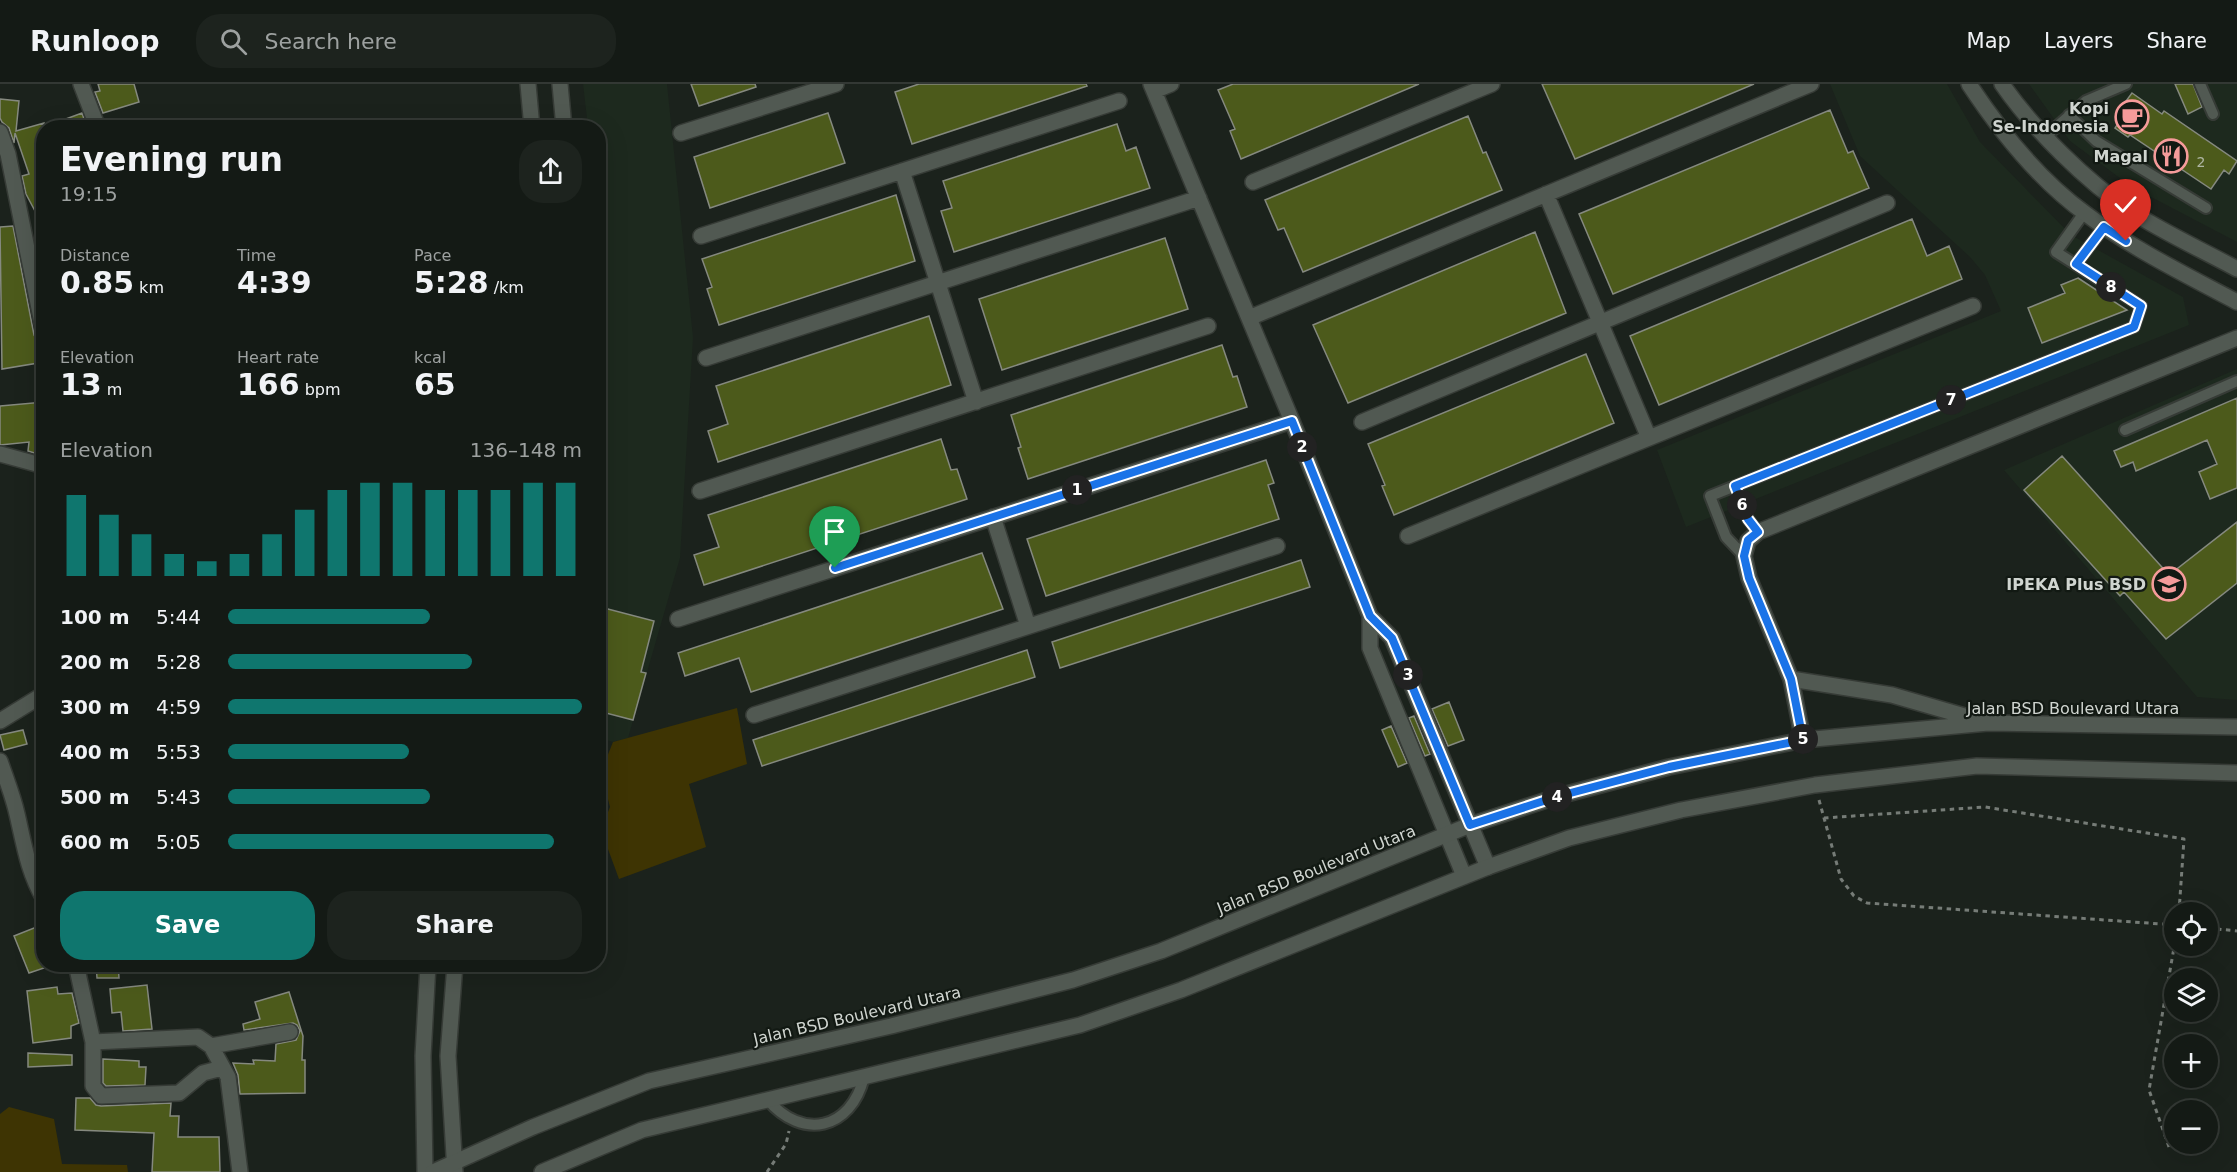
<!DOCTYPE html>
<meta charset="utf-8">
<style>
body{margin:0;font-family:"DejaVu Sans",sans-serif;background:#1d231e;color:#f1f3f6;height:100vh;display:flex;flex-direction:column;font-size:22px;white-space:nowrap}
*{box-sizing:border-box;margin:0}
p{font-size:20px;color:#9da1a0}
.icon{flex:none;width:33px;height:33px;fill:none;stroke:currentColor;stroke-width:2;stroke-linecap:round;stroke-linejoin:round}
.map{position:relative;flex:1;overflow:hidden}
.panel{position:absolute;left:36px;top:36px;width:570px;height:852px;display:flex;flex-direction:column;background:#141a15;border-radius:24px;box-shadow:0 6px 24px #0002,0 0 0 2px #333834}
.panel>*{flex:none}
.fabs{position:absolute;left:2164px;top:818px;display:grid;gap:12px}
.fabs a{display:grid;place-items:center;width:54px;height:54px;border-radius:50%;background:#141a15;box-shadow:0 6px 24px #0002,0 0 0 2px #333834;font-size:30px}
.pin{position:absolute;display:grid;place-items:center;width:51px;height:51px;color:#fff;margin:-62px -26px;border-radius:50% 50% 50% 0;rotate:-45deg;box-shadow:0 0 6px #0007}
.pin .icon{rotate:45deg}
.km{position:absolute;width:30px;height:30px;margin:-15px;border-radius:50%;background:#222;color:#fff;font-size:16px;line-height:30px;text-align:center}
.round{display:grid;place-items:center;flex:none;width:63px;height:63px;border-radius:24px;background:#1d231e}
.head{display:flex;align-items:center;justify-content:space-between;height:102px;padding:0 24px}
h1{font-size:33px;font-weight:800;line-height:45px}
.metrics{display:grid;grid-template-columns:repeat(3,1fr);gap:9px;height:102px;padding:6px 24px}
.metrics div{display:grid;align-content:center}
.metrics b{font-size:30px;font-weight:800}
.metrics small{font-size:16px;font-weight:400}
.metrics p{font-size:16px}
.chart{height:168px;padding:12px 24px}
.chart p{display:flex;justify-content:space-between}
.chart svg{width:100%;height:108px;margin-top:6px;stroke:#0f766e;stroke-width:6}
.action{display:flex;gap:12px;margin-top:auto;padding:12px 24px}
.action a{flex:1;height:69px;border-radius:24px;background:#0f766e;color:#fff;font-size:24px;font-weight:800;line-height:69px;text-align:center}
.action a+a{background:#1d231e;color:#f1f3f6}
ul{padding:0 24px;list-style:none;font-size:20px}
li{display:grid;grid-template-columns:96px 72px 1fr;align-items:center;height:45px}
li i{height:15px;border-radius:8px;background:#0f766e}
header{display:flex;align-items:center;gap:36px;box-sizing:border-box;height:84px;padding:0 30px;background:#141a15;border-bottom:2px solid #333834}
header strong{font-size:28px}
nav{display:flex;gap:33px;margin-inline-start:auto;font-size:21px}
.search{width:420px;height:54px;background:#1d231e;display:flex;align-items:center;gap:15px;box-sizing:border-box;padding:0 21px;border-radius:24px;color:#9da1a0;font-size:22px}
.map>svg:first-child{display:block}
.built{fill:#1d291e}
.green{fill:#3e3403}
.building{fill:#4c5a1b;stroke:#85897f;stroke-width:1.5}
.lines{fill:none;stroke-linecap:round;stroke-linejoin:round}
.service-casing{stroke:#363b36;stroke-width:14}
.minor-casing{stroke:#363b36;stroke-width:18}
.tertiary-casing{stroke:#363b36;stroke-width:18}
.secondary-casing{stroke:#363b36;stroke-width:18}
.path{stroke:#767c77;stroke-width:3;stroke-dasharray:4.5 4.5;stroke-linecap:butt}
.service{stroke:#515952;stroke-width:10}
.minor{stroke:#515952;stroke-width:15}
.tertiary{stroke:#515952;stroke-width:15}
.secondary{stroke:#515952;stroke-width:15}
.route-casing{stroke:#fff;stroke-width:12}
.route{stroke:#1a73e8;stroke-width:8}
.labels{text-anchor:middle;stroke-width:4.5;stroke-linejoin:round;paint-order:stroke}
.number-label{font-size:14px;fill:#afb6a3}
.poi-label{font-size:16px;font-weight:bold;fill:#d0d5d0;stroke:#121913;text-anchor:end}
.street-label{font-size:16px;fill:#d0d5d0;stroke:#121913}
</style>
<header>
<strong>Runloop</strong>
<div class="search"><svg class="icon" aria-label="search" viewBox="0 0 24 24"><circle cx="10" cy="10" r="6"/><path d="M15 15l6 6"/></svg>Search here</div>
<nav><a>Map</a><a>Layers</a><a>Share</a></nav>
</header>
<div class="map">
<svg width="2237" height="1088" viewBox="0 0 2237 1088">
<rect width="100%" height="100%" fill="#1b221c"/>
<path class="built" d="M 583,0 L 667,0 L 693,253 L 680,474 L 628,654 L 613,658 L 598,654 L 598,399 L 606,293 L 599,152 L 598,44 L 588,43 Z
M 1830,0 L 1947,0 L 1980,58 L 2071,151 L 2183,213 L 2189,241 L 1686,443 L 1657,366 L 2001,227 L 1985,191 L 1970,173 L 1860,72 Z
M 2029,0 L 2237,0 L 2237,158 L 2132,103 L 2070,57 Z
M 2237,285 L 2237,616 L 2197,613 L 2004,386 Z"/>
<path class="green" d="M 737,624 L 747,680 L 689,700 L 706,763 L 619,795 L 601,746 L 610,723 L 601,688 L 613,658 Z
M 9,1023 L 54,1035 L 62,1080 L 127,1081 L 128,1088 L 0,1088 L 0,1030 Z"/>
<path class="building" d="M 98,0 L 134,0 L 139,18 L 103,29 L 95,8 L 100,7 Z
M 691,0 L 755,0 L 756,3 L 699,22 Z
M 919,0 L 1086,0 L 1087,2 L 912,60 L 895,8 Z
M 1233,0 L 1419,0 L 1241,75 L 1230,47 L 1235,45 L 1218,6 Z
M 1542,0 L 1754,0 L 1575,75 Z
M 2175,0 L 2193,0 L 2202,23 L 2188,30 Z
M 2132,9 L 2162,30 L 2164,27 L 2237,77 L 2229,90 L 2224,86 L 2211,105 L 2130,51 L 2128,53 L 2115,44 L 2128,25 L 2123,21 Z
M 0,15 L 19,17 L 16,47 L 44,39 L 44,144 L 26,110 L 22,92 L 29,90 L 15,49 L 14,59 L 9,44 L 2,38 L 0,34 Z
M 1830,26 L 1848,69 L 1853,67 L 1869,104 L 1613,210 L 1579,130 Z
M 82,29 L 87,44 L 48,44 L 47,42 Z
M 828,29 L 845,79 L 710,124 L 694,73 Z
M 1468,32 L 1483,69 L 1486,68 L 1502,106 L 1303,188 L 1284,144 L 1278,146 L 1265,116 Z
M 1117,40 L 1126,67 L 1136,63 L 1150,104 L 954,168 L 941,127 L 952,124 L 943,97 Z
M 896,111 L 915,177 L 719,241 L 707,205 L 712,203 L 702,175 Z
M 1912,135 L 1927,172 L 1949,162 L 1962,195 L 1659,321 L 1630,252 Z
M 13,142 L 34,251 L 37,256 L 44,258 L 44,278 L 2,285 L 0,143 Z
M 1535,148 L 1566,229 L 1348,319 L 1313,241 Z
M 1165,154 L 1188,225 L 1002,286 L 979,215 Z
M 2078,194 L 2127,226 L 2042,259 L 2028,224 L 2065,209 L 2061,201 Z
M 929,232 L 951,301 L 718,378 L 708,347 L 728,340 L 716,302 Z
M 1222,261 L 1233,293 L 1237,292 L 1247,323 L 1028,395 L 1018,364 L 1021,363 L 1011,331 Z
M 1586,270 L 1614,339 L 1394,431 L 1382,402 L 1385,401 L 1368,360 Z
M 2237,314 L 2237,404 L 2210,415 L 2199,388 L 2217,380 L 2207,356 L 2136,387 L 2133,378 L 2121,383 L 2114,367 Z
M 44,318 L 44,372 L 28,367 L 29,358 L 0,361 L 0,322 Z
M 941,355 L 951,386 L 957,385 L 967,415 L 704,501 L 694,471 L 719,463 L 708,431 Z
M 2062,372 L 2169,491 L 2237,438 L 2237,499 L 2166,555 L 2124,508 L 2120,512 L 2024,406 Z
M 1266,376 L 1274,399 L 1268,401 L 1279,435 L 1046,512 L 1027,455 Z
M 982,469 L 1003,525 L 751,608 L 739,574 L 685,592 L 678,569 Z
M 1301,476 L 1310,503 L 1060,584 L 1052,558 Z
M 604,524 L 654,537 L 641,588 L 646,589 L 633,636 L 598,627 L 598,545 Z
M 1027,566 L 1035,593 L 762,682 L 753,656 Z
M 1449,618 L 1464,656 L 1448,662 L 1432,625 Z
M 1414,632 L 1430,670 L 1425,672 L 1409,634 Z
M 1391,642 L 1407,679 L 1398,683 L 1382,646 Z
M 23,646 L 27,660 L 4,666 L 0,651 Z
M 44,840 L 44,884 L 29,889 L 14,852 Z
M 96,880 L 118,880 L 119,894 L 97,894 Z
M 147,901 L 152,945 L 123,947 L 121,928 L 112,929 L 110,905 Z
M 57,903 L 58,910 L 72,909 L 79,939 L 71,942 L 71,954 L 33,959 L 27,907 Z
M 289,908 L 303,952 L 302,976 L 305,976 L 305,1009 L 240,1010 L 238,991 L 233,979 L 254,980 L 253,976 L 275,977 L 276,960 L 296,956 L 300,947 L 297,941 L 293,939 L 244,946 L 243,940 L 260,935 L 255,918 Z
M 28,969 L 72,971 L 72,981 L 28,983 Z
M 103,975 L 139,977 L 139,983 L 146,983 L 145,1001 L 106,1002 L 103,999 Z
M 76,1014 L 90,1014 L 96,1021 L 101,1022 L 171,1019 L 170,1032 L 179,1032 L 178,1053 L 219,1053 L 220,1088 L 152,1088 L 154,1049 L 75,1046 Z"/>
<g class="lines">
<g class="service-casing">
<path id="service" d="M 2200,0 L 2213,30
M 2069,31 L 2096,57 L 2206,124
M 2046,52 L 2086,17 L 2126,0
M 2076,180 L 2104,143
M 2125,346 L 2237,297
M 1735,402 L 1748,435 L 1758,448
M 1744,472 L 1726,453 L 1710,412 L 2134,243 L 2141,222 L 2056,168 L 2084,129
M 767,1015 C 802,1057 851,1046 864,993"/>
</g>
<g class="minor-casing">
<path id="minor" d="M 81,0 L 98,44
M 1151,0 L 1292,337 L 1370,532 L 1370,564 L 1464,792
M 1154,7 L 1171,0
M 0,48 L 8,70 L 44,249
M 681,49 L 836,0
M 902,87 L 976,318
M 1253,98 L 1492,0
M 1546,110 L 1649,354
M 701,152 L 1119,17
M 1249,234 L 1811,0
M 706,274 L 1199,114
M 1362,338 L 1887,119
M 0,370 L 44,382
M 700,407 L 1208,242
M 993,433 L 1028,542
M 1408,452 L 1973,222
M 1370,532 L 1392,554 L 1488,783
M 678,535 L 1292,337
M 754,631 L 1277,462
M 0,637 L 44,610
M 1803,656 L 1791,595 L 1749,494 L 1744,472 L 1748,457 L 1758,448 L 2237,254
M 0,677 C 6,695 13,712 17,730 C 24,760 28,788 44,815
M 76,880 L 93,958 L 198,953 L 211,962 L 228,993 L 240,1088
M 93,958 L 93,1002 L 101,1012 L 179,1009 L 203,989 L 222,984
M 211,962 L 290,948"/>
</g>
<g class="tertiary-casing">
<path id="tertiary" d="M 528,0 L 532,44
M 560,0 L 564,44
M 1969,0 C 2000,47 2039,96 2086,130 C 2133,165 2186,191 2237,218
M 2002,0 C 2033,45 2087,98 2132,128 C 2165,149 2202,166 2237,185
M 425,1088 L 423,972 L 428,880
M 455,1088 L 448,972 L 455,880"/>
</g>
<g class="secondary-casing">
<path id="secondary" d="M 1791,595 L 1892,611 L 1978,636
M 433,1088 L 533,1043 L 649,997 L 891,942 L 1073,896 L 1161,867 L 1470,741 L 1559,712 L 1669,683 L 1803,656 L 1988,639 L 2237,643
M 542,1088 L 642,1046 L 1080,941 L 1181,906 L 1488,783 L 1569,754 L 1681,726 L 1815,701 L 1977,682 L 2237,689"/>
</g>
<path class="path" d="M 1819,716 L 1841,795 L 1854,812 L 1867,819 L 2175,841
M 1824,734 L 1985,723 L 2184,755 L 2179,828
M 2208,844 L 2237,847
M 2169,1063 L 2149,1006 L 2175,858
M 767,1088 L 786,1060 L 789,1047"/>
<use href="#service" class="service"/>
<use href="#minor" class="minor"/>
<use href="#tertiary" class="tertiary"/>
<use href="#secondary" class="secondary"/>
</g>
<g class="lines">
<g class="route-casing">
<path id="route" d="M 835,484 L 1292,337 L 1370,532 L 1392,554 L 1470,741 L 1559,712 L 1669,683 L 1803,656 L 1791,595 L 1749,494 L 1744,472 L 1748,456 L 1758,448 L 1748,435 L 1735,402 L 2134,243 L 2141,222 L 2076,180 L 2104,143 L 2126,157"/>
</g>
<use href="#route" class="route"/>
</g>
<defs>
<g id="cafe-ring" transform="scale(1.725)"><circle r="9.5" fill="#121913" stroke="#f59b9a" stroke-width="1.5"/><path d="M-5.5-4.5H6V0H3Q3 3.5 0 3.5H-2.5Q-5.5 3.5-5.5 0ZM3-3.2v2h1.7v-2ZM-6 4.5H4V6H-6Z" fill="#f59b9a"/></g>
<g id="restaurant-ring" transform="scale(1.725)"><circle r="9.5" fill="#121913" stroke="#f59b9a" stroke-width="1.5"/><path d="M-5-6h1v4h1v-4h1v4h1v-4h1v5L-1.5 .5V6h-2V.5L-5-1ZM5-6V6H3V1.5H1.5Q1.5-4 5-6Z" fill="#f59b9a"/></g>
<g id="school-ring" transform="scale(1.725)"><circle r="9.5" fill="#121913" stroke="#f59b9a" stroke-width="1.5"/><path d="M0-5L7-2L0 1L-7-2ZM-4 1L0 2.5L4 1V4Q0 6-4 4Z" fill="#f59b9a"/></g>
</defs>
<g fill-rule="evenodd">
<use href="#cafe-ring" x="2132" y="33"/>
<use href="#restaurant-ring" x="2171" y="72"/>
<use href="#school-ring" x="2169" y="500"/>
</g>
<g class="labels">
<g class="number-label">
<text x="2201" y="83">2</text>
</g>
<g class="poi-label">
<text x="2109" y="30">Kopi<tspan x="2109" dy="18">Se-Indonesia</tspan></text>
<text x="2148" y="78">Magal</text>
<text x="2146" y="506">IPEKA Plus BSD</text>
</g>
<g class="street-label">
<text x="2073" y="630">Jalan BSD Boulevard Utara</text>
<text transform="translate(1316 785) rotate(-22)" y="6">Jalan BSD Boulevard Utara</text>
<text transform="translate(857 931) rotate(-13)" y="6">Jalan BSD Boulevard Utara</text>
</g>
</g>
</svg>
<div class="fabs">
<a><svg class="icon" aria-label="locate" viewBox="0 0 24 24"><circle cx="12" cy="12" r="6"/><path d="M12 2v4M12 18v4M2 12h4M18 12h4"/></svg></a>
<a><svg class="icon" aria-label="layers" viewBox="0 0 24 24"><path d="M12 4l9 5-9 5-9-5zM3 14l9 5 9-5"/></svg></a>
<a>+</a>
<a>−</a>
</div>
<div class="pin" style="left:835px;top:484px;background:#1e9e55"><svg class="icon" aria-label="arrive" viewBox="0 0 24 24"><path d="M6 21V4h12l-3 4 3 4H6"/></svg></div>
<div class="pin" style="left:2126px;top:157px;background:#d93025"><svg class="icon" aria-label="check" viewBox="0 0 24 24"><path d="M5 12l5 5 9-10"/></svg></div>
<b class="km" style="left:1077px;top:406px">1</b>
<b class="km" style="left:1302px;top:363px">2</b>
<b class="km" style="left:1408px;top:591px">3</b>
<b class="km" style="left:1557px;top:713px">4</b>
<b class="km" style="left:1803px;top:655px">5</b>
<b class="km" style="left:1742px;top:421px">6</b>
<b class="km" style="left:1951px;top:316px">7</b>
<b class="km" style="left:2111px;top:203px">8</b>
<section class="panel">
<div class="head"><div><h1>Evening run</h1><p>19:15</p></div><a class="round"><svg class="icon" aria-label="share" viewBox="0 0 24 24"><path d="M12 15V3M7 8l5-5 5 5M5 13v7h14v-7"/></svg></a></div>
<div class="metrics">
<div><p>Distance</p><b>0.85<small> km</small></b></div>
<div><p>Time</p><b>4:39</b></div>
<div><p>Pace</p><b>5:28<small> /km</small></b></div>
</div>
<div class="metrics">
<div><p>Elevation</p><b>13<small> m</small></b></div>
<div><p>Heart rate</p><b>166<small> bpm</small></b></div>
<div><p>kcal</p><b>65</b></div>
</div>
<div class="chart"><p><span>Elevation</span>136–148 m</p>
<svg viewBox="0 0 160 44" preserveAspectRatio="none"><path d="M5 44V11M15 44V19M25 44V27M35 44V35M45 44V38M55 44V35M65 44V27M75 44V17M85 44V9M95 44V6M105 44V6M115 44V9M125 44V9M135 44V9M145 44V6M155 44V6"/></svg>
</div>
<ul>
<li><b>100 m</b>5:44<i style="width:57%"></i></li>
<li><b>200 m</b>5:28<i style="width:69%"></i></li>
<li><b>300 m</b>4:59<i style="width:100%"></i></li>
<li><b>400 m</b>5:53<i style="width:51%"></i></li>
<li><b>500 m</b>5:43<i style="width:57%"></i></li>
<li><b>600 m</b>5:05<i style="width:92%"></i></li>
</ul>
<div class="action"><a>Save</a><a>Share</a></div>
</section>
</div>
